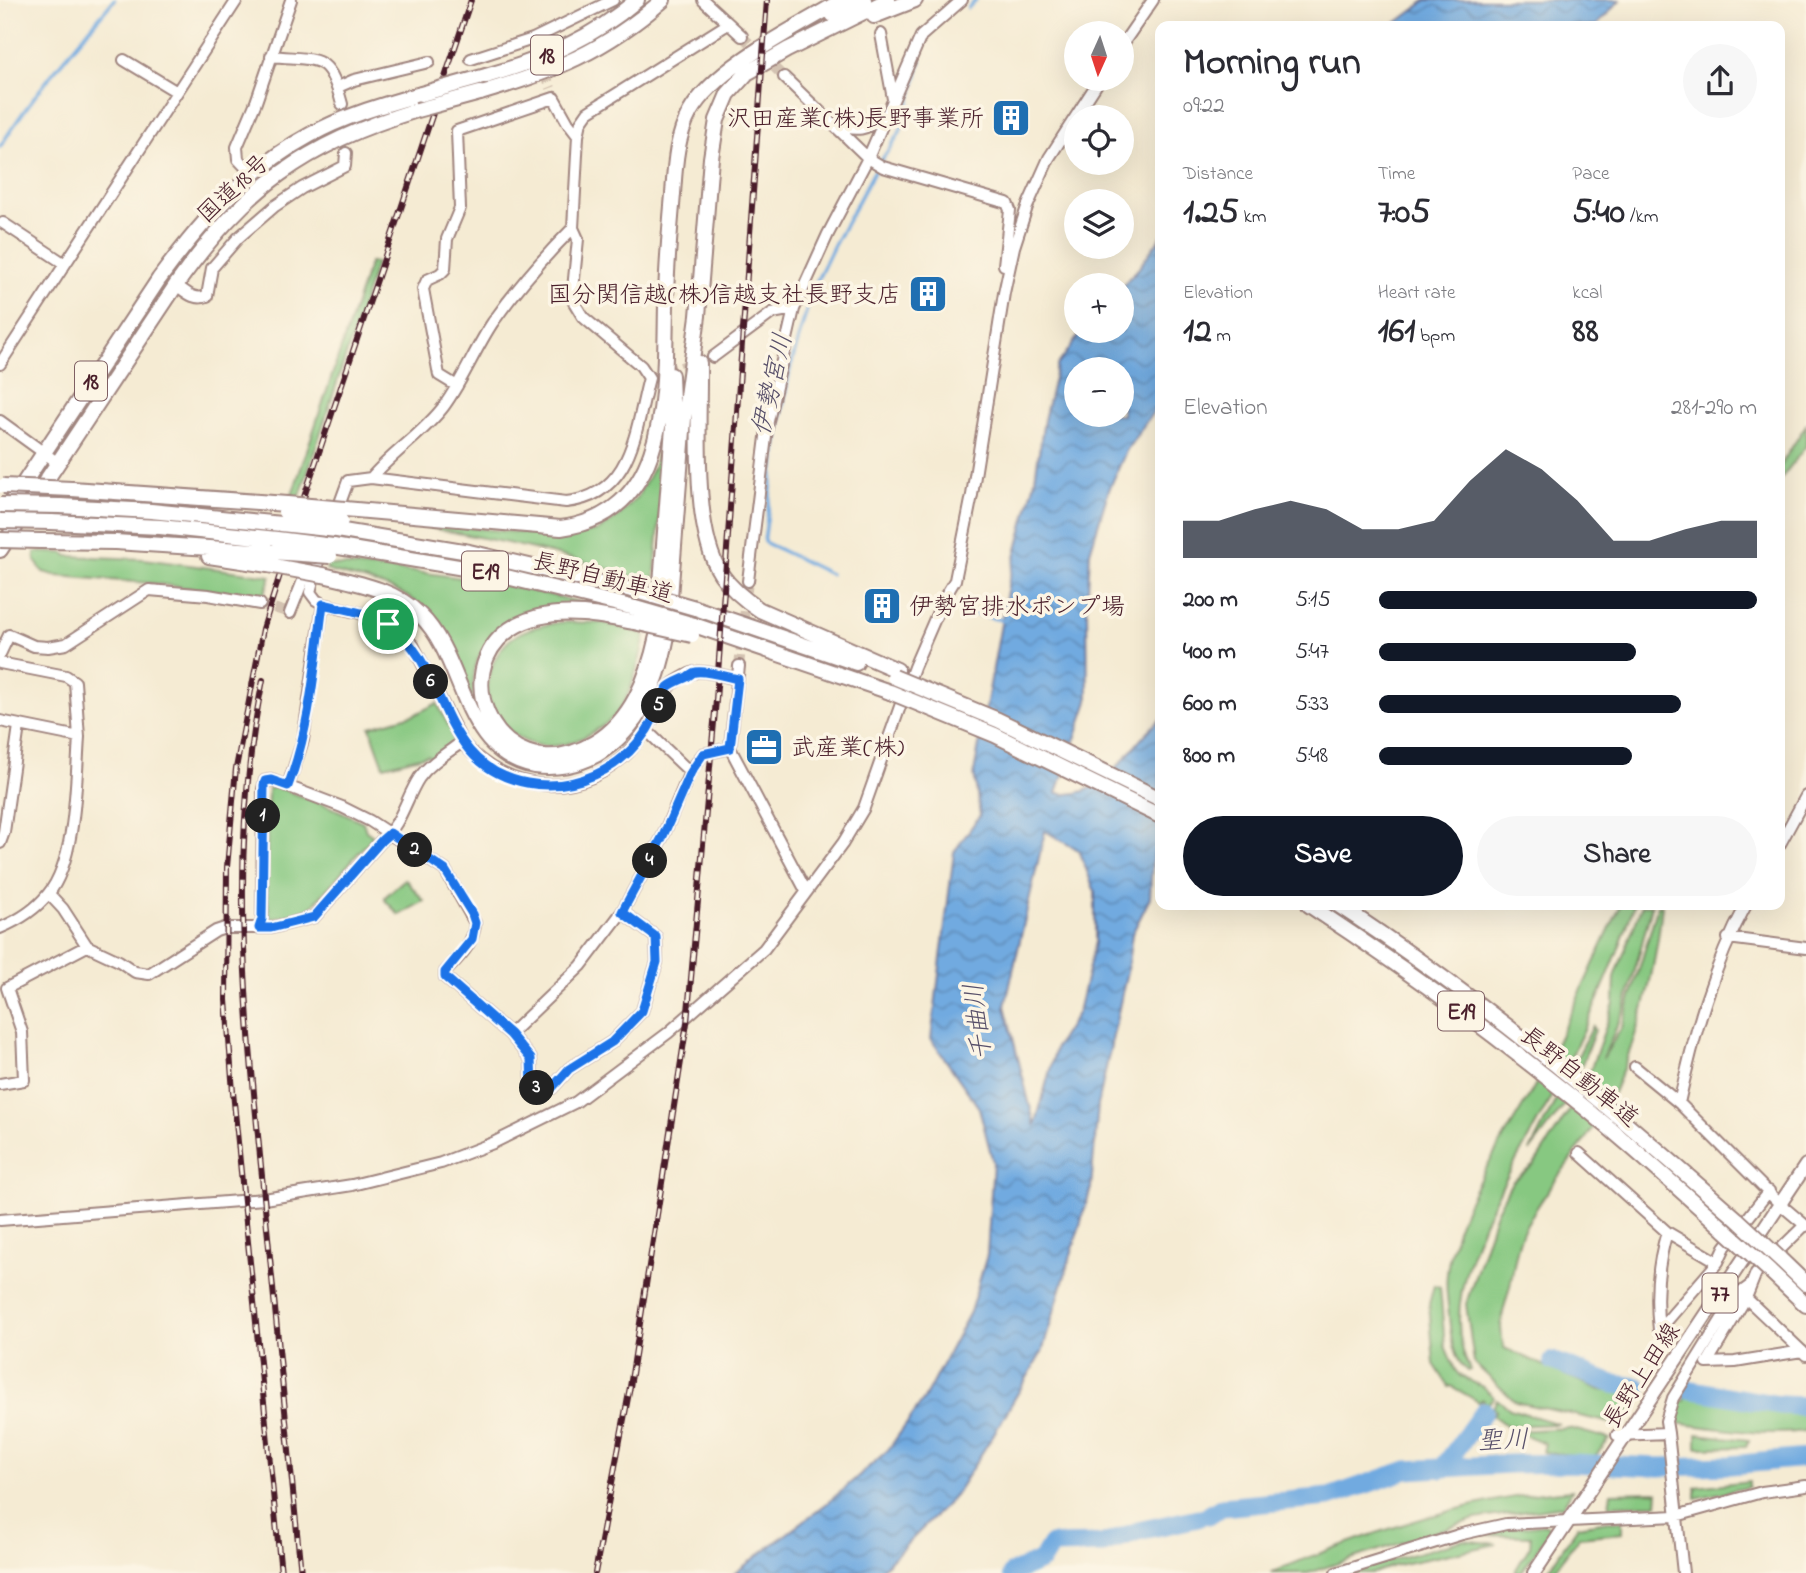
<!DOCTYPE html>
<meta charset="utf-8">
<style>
body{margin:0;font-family:"Indie Flower","Klee One",sans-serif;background:#f7f7f7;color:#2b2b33;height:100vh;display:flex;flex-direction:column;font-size:26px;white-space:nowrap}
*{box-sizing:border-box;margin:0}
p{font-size:23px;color:#7c7c81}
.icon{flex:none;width:38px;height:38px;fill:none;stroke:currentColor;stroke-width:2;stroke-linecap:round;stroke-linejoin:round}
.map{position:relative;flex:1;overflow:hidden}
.panel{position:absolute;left:1155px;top:21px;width:630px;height:889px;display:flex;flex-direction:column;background:#fff;border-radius:14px;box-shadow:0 7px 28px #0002}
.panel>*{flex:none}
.needle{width:46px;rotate:183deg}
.fabs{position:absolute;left:1064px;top:21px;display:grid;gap:14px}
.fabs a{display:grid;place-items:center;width:70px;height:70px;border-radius:50%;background:#fff;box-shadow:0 7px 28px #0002;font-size:35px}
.pin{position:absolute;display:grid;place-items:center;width:60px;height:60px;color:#fff;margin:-30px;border:4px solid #fff;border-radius:50%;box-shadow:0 2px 7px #0007}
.km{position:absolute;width:35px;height:35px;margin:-18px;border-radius:50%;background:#222;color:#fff;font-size:19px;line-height:35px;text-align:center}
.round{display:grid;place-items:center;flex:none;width:74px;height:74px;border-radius:37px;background:#f7f7f7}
.headline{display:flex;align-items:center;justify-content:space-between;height:119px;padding:0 28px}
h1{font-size:38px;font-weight:800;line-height:52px}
.metrics{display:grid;grid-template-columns:repeat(3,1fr);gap:10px;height:119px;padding:7px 28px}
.metrics div{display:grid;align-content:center}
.metrics b{font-size:35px;font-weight:800}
.metrics small{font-size:19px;font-weight:400}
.metrics p{font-size:19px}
.chart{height:196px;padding:14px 28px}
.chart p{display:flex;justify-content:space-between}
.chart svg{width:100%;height:126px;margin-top:7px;fill:#111827;opacity:.7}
.primary-button{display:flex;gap:14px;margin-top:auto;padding:14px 28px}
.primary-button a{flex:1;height:80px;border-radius:42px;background:#111827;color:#fff;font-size:28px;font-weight:800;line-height:80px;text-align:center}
.primary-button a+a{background:#f7f7f7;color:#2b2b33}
ul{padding:0 28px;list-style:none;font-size:23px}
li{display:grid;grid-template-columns:112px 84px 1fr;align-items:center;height:52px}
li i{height:18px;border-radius:9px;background:#111827}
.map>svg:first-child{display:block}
.green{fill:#87c881;stroke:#687456;stroke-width:2}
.water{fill:url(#water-waves);stroke:#5e6486;stroke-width:2;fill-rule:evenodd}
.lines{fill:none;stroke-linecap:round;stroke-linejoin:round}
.stream{stroke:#71aae0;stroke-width:3.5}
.river{stroke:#71aae0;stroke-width:19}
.minor-tunnel{stroke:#d3c2b1;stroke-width:10;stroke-dasharray:10 5;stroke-linecap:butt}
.minor-casing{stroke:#a0857f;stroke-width:14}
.major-casing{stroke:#a0857f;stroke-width:16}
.highway-casing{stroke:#a0857f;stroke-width:18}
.minor{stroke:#fff;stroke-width:10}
.major{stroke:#fff;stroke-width:12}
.highway{stroke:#fff;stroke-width:14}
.rail-casing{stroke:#4a1f2b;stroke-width:6}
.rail{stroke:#fcf5e5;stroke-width:3.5;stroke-dasharray:10;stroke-linecap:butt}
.highway-bridge-casing{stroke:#a0857f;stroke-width:18;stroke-linecap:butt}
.highway-bridge{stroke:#fff;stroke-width:14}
.route-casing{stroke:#fff;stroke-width:14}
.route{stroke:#1a73e8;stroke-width:9}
.labels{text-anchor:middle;stroke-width:7;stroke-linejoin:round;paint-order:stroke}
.shield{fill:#fcf5e5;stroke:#7f5f63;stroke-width:2}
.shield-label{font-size:23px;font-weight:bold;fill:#4a1f2b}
.poi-label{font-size:24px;fill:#4a1f2b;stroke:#fcf5e5;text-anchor:end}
.street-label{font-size:24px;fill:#4a1f2b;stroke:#fcf5e5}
.water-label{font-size:26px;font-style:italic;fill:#58506a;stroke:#fcf5e5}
</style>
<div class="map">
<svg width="1806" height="1573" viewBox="0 0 1806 1573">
<defs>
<pattern id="water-waves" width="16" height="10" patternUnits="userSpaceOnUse" patternTransform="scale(1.75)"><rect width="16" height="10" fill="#71aae0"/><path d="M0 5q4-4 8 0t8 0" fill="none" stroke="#5f8ab6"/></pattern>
</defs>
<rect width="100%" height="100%" fill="#fcf5e5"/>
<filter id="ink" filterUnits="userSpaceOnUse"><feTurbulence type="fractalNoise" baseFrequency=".0143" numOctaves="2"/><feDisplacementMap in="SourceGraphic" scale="14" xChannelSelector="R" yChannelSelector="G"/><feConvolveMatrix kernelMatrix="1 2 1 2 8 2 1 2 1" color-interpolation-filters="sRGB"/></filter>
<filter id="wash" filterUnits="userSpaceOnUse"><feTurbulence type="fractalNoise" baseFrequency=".00686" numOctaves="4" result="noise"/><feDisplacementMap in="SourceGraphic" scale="28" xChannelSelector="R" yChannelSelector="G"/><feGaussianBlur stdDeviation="1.57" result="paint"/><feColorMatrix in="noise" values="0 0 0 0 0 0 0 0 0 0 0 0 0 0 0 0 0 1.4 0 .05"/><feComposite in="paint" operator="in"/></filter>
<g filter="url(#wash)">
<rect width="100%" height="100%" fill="#f5ebd3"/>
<path class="green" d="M 370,262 L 376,263 L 300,496 L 292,495 Z
M 664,420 L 668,420 L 654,584 C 565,552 472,535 380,519 L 524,533 L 565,536 L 597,531 L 617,518 L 638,496 L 654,466 Z
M 1806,425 L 1806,446 L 1780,480 L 1780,466 Z
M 35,552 L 64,553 L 68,556 L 144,559 L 271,576 L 263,597 L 149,583 L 57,576 L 43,572 L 35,561 Z
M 328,565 C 414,569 502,581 586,604 L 585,608 C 570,608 555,606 541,609 C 513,614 481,641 475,669 C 473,678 473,687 473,696 L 469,697 C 454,660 442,615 403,594 C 382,583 349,577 326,570 Z
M 561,622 L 605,623 L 642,633 L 645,636 C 641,656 631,696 618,712 C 610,722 596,731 584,737 C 550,754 518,748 496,715 C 492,708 487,700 487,691 C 487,684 490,677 491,670 C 494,657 504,643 515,636 C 528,627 545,625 561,622 Z
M 437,703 L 455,738 L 454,742 L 431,759 L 428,755 L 384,766 L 370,727 L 416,714 Z
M 274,786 L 333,808 L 363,822 L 366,831 L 373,836 L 309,910 L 272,919 L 270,918 L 266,892 L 268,790 Z
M 405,879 L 424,901 L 399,915 L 385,900 L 385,897 Z
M 1621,905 L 1634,905 C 1613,971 1583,1033 1552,1095 C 1516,1168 1428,1286 1470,1370 L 1467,1371 C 1452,1357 1451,1337 1449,1317 C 1448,1303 1445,1288 1447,1274 C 1453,1204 1512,1131 1544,1069 C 1571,1015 1595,959 1621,905 Z
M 1642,905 L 1652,905 L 1625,1008 L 1603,1058 L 1622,1027 L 1658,905 L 1662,905 C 1656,968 1640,1032 1614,1090 C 1591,1141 1550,1180 1524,1229 C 1516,1245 1514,1268 1510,1286 C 1504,1310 1497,1323 1504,1348 L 1600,1390 L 1639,1395 L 1623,1421 L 1611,1423 L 1516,1402 L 1474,1363 L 1466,1304 L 1496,1212 L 1512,1182 L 1534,1165 L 1584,1088 L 1614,1003 L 1615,977 Z
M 1593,1026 L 1595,1030 L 1567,1102 L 1530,1151 Z
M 1434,1285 L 1440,1287 L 1445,1346 L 1455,1370 L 1460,1376 L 1483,1387 L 1494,1397 L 1487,1405 L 1483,1399 L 1479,1402 L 1451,1386 L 1449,1387 L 1434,1364 L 1429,1304 Z
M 1685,1394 L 1806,1412 L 1806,1431 C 1763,1437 1717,1428 1674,1423 L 1673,1406 L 1676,1401 L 1685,1401 Z
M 1497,1399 L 1510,1409 L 1559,1424 L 1507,1426 L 1492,1415 L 1496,1411 L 1493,1408 Z
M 1569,1428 L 1610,1439 L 1594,1457 L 1543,1452 L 1545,1443 L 1515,1431 Z
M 1697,1434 L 1749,1440 L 1746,1447 L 1697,1448 Z
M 1749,1481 L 1749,1487 L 1696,1498 L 1696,1487 Z
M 1572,1490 L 1563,1506 L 1475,1519 L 1308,1573 L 1270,1573 C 1362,1535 1472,1497 1572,1490 Z
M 1658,1492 L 1657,1504 L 1609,1505 L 1611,1493 Z
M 1607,1521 L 1622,1521 L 1622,1533 L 1579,1537 L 1552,1573 L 1546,1573 L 1578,1526 Z
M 1545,1524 L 1551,1529 L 1521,1573 L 1514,1573 L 1530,1546 L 1531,1536 L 1475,1535 L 1500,1529 Z
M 1463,1540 L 1497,1544 L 1393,1566 L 1373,1573 L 1347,1573 Z"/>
<path class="water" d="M 1427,0 L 1620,0 L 1596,26 L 1392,26 Z
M 1160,238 L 1160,402 L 1126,451 L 1108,492 L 1090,552 L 1087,609 L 1088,701 L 1057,793 C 1105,802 1128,746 1160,720 L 1160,828 L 1152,862 L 1150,898 L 1132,934 L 1127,971 L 1098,1105 L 1091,1188 L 1042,1352 L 992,1437 L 953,1498 L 878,1573 L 735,1573 L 830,1501 L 888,1450 L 924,1399 L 970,1312 L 987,1255 L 993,1162 L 979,1108 L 931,1039 L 954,852 L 980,815 L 974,773 L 1009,580 L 1034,485 L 1044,420 L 1057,366 L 1082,331 L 1122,331 L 1122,286 L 1138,269 ZM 1076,369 L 1122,369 L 1122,415 L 1076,415 ZM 1045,831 L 1079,851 L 1095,892 L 1095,942 L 1078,1012 L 1056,1047 L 1035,1126 L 1005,1006 Z"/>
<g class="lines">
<path class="stream" d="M 968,8 L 976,0
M 0,147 C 33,94 74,47 114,0
M 830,574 L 764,542 L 779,428 L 790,369 L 812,291 L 833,247 L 875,170 L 899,134 L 906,116 L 921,60
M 970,613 L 1006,621"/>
<path class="river" d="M 1553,1361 L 1613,1384 L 1638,1387
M 1687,1389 L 1780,1405 L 1806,1406
M 1442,1469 L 1484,1411
M 1209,1515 L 1222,1507 L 1329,1497 L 1407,1470 L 1510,1464 L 1570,1463 L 1660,1467 L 1730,1465 L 1806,1458
M 1012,1573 L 1042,1560 L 1051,1545 L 1104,1544 L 1138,1531 L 1198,1518"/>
</g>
</g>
<g filter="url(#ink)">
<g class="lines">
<path class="minor-tunnel" d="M 742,36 L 784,77
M 534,45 L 551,88
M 342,104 L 346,153
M 652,376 L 713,357
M 260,604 L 290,613
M 739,666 L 748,581"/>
<g class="minor-casing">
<path id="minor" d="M 703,0 L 742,36
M 881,34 L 893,99
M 1122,45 L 1153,0
M 271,56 C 320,61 328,52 342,104
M 471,59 L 533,39 L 613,0
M 124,60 L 177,92
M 784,77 L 868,158 L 883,167 L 1007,203 L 1010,210 L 1004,265
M 338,87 L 354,80 L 429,62
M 836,123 C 856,133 867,130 884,116
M 252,174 L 238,159 L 237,147 L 256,102 L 291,0
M 3,223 L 65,264
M 176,285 C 186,292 194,301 207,296 L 212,268 L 238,238 L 275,206 L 302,188 L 345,166 L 346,153
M 713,357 L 772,313 L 794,309
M 0,364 L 237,0
M 457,386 L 439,375 L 423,289 L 427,280 L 440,274 L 445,269 L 447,239 L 460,208 L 457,131 L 554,98 L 568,123 L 578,136
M 0,421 L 58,463
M 371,478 C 394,451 423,434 444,406 C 463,380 475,349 493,322 C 517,288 544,257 573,228
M 336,514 L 348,481 L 371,478 L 566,502 C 633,495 635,430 649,378 L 641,366 L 583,317 L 572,299 L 578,239 L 573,228 L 578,136 L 581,122 L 588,112 L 728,24
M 321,551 L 310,592 L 316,600 L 323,604 L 360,613 L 388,624 L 413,645 L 462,742 C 506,794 584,802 632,748 C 643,736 651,723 659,708 C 662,702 664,694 668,688 C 672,683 689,673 696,672 C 704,670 728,677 738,679
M 748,581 L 768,421 L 794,309 L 828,234 L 868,158 L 921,36 L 962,0
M 290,613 L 314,553 L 317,551
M 0,654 L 9,635 L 34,646 L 48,647 L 66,644 L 149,590 L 208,595 L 260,604
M 0,663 L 66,676 L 75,682 L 79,737
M 739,666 L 730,748 L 806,891
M 0,721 L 79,737 C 76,779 76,862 48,894 C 36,909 17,921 0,928
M 647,731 L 690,772
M 288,786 L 303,740 L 323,604
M 0,843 L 4,832 L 19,726
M 1780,844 L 1806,796
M 49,894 L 63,909 L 87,946 L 119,961 L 135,972 L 149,974 L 216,931 L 225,928 L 271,928 L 314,917 L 382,840 C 401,825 406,798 419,778 C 430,763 447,753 462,742
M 259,928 L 262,920 L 263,789 L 265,781 L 271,780 L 342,807 L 370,821 L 445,870 L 475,923 C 474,944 459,957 445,972 L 445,977 L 510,1034 L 581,966 L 622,912 L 663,836 L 690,772 L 703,754 L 730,748
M 1728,938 L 1806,948
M 510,1034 L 531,1059 L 532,1087 L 552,1088 L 569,1069 L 612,1042 L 642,1011 L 657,962 L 656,937 L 622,912
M 1635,1067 L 1679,1103 L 1780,1204 L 1806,1226
M 0,1084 L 24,1080 L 22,1032 L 7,988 L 87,946
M 1679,1103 C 1694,1034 1713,966 1746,905
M 1579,1153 L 1667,1232 L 1718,1262 L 1725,1247 L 1769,1191
M 0,1220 L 264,1199 L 352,1185 L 441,1163 L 493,1143 L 576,1102 L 668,1033 L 764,949 L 843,843 L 864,808 L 914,667 L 943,600 L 955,580 L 972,495 L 1004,293 L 1014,247 L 1027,207 L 1049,158 L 1100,79
M 1805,1225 L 1756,1273 L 1746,1298 L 1806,1355
M 1667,1232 C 1657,1265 1655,1296 1659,1330 L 1718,1262
M 1746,1298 L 1707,1363 L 1735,1362 L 1802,1351
M 1668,1433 L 1666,1421 L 1673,1398 L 1736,1296 L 1751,1285
M 1617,1435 L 1668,1433 L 1683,1573
M 1336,1573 L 1462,1534 L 1506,1524 L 1676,1516 L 1762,1492 L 1806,1486"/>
</g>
<g class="major-casing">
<path id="major" d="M 1534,1573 L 1806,1165"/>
</g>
<g class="highway-casing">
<path id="highway" d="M 833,15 L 864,0
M 874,16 L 915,0
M 486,76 C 542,60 593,38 637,0
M 480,93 C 553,72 605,51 663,0
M 699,363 C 700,417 691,529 721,574 C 731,589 745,600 760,610 L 897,670
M 72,489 L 287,504
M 60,506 L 151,511 L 281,524
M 345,509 L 561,528 C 672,513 664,390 666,305 C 666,268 670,231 673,194 C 675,165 676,138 690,112 C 716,66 798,27 843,0
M 0,519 L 159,279 C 201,222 247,169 310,135 C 344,116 383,105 421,94
M 51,522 L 160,527 L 277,539
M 337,530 L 469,552 L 636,591
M 40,541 L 115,542 L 272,552
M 333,546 L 482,571 L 635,608
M 0,550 L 176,285 C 246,187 303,145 417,110
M 209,556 L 268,565
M 323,575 C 357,583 394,589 420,615 C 466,659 460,752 534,766 C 555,769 578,765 596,755 C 640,729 658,684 667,636 L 684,418 L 698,316 L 711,158 L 717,120 L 728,94 L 747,73 L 787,50 L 888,0
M 695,608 L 856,663
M 634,622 C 602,616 569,609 538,617 C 430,646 492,802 594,743 C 632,721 648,677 657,636 L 673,427 L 671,375
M 694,625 L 890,692
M 1309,905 C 1391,959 1472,1017 1549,1079 C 1611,1127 1668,1179 1726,1231
M 1338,905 C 1481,998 1610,1107 1738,1220
M 1779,1258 L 1806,1284
M 1769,1270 L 1806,1305"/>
</g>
<use href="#minor" class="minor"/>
<use href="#major" class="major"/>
<use href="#highway" class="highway"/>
<g class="rail-casing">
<path id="rail" d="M 263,680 C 229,841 245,1005 261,1166 C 274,1302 288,1437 301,1573
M 281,1573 L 233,1092 L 226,1000 L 227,867 L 236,768 L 263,629 L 306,491 L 471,0
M 595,1573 L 630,1387 L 687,1023 L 716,700 L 767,0"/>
</g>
<use href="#rail" class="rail"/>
<g class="highway-bridge-casing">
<path id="highway-bridge" d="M 421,94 L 486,76
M 417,110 L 480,93
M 3,486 L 72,489
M 287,504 L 345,509
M 0,505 L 60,506
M 285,512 L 341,521
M 0,521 L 51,522
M 281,524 L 337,530
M 277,539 L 333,546
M 0,540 L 40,541
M 272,552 L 330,556
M 268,565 L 323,575
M 636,591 L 695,608
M 635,608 L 694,625
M 634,622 L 692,635
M 894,677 L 998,720 L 1160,799
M 890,692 L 995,735 L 1160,816
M 1738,1220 L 1779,1258
M 1726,1231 L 1769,1270"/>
</g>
<use href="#highway-bridge" class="highway-bridge"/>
</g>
</g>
<g class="lines" filter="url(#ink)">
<g class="route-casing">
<path id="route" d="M 323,604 C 344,609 371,613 389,625 C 450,665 435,766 527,783 C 574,792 621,770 647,730 C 655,718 659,699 668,687 C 672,683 681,680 687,677 C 690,675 693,672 696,672 C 705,670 728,677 738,679 L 730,748 L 703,754 L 691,772 L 663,836 L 622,912 L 656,937 L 657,962 L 642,1011 L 612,1042 L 569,1069 L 552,1088 L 532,1087 L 531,1059 L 510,1034 L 445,977 L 445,972 L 472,939 L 475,923 L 472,914 L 445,870 L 390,833 L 382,840 L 314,917 L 271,928 L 259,928 L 262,919 L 264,785 L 265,781 L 271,780 L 288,786 C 310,729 315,665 323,604 Z"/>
</g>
<use href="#route" class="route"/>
</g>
<defs>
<g id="building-square" transform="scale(2.0125)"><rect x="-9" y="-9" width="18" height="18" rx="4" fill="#1f6fb2" stroke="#fcf5e5"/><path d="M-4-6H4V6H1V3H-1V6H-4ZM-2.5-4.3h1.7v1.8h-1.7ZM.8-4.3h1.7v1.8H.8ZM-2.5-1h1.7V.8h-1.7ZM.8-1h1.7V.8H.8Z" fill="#fff"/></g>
<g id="office-square" transform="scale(2.0125)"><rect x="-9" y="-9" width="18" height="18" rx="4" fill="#1f6fb2" stroke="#fcf5e5"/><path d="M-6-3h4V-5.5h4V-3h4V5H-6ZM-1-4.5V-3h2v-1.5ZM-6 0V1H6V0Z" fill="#fff"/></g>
</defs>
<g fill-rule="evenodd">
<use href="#building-square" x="1011" y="118"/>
<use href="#building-square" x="928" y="294"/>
<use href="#building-square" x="882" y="606"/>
<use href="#office-square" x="764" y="747"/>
</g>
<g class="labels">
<g class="shield">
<rect x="531" y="35.5" width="32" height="39" rx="5"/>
<rect x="75" y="361.5" width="32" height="39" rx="5"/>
<rect x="462" y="551.5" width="46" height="39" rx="5"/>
<rect x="1438" y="991.5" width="46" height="39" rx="5"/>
<rect x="1702.5" y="1273.5" width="35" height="39" rx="5"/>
</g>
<g class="shield-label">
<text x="547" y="63">18</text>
<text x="91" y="389">18</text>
<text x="485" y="579">E19</text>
<text x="1461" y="1019">E19</text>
<text x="1720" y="1301">77</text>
</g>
<g class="poi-label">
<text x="984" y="126">沢田産業(株)長野事業所</text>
<text x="901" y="302">国分関信越(株)信越支社長野支店</text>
<text x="909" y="614" text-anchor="start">伊勢宮排水ポンプ場</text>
<text x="791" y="755" text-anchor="start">武産業(株)</text>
</g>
<g class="street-label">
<text transform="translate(233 188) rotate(-43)" y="8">国道18号</text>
<text transform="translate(603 577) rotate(14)" y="8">長野自動車道</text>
<text transform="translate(1580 1076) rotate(39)" y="8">長野自動車道</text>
<text transform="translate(1641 1375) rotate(-57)" y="8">長野上田線</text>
</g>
<g class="water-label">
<text transform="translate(771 384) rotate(-77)" y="9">伊勢宮川</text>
<text transform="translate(977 1022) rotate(-97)" y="9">千曲川</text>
<text transform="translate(1503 1439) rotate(-2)" y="9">聖川</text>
</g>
</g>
</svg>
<div class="fabs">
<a><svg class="needle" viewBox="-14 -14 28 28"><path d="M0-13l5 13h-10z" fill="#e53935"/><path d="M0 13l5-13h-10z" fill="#7c7c81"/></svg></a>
<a><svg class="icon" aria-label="locate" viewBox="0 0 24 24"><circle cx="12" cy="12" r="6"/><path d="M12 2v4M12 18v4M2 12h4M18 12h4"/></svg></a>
<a><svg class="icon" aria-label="layers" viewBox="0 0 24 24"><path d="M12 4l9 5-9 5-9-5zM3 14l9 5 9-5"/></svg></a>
<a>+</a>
<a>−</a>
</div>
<div class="pin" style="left:388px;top:624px;background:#1e9e55"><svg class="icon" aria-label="arrive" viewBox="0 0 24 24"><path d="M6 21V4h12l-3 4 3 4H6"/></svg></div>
<b class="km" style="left:263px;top:816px">1</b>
<b class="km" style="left:415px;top:850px">2</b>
<b class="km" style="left:537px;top:1088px">3</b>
<b class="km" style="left:650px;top:861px">4</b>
<b class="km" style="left:659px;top:706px">5</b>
<b class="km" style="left:431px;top:682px">6</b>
<section class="panel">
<div class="headline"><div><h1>Morning run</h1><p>09:22</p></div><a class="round"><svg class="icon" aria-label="share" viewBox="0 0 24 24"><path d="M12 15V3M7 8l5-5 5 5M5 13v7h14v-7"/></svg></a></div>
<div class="metrics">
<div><p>Distance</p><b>1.25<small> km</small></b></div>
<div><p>Time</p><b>7:05</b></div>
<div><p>Pace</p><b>5:40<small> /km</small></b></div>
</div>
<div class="metrics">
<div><p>Elevation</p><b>12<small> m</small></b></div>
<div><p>Heart rate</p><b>161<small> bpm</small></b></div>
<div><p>kcal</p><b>88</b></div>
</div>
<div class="chart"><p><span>Elevation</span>281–290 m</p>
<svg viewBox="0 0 160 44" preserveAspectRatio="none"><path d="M0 44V31L10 31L20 27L30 24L40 27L50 34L60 34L70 31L80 17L90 6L100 13L110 24L120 38L130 38L140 34L150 31L160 31V44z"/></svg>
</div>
<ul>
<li><b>200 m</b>5:15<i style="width:100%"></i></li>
<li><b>400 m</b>5:47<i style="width:68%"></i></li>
<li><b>600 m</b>5:33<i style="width:80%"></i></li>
<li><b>800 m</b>5:48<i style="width:67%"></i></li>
</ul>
<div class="primary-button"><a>Save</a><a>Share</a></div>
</section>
</div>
